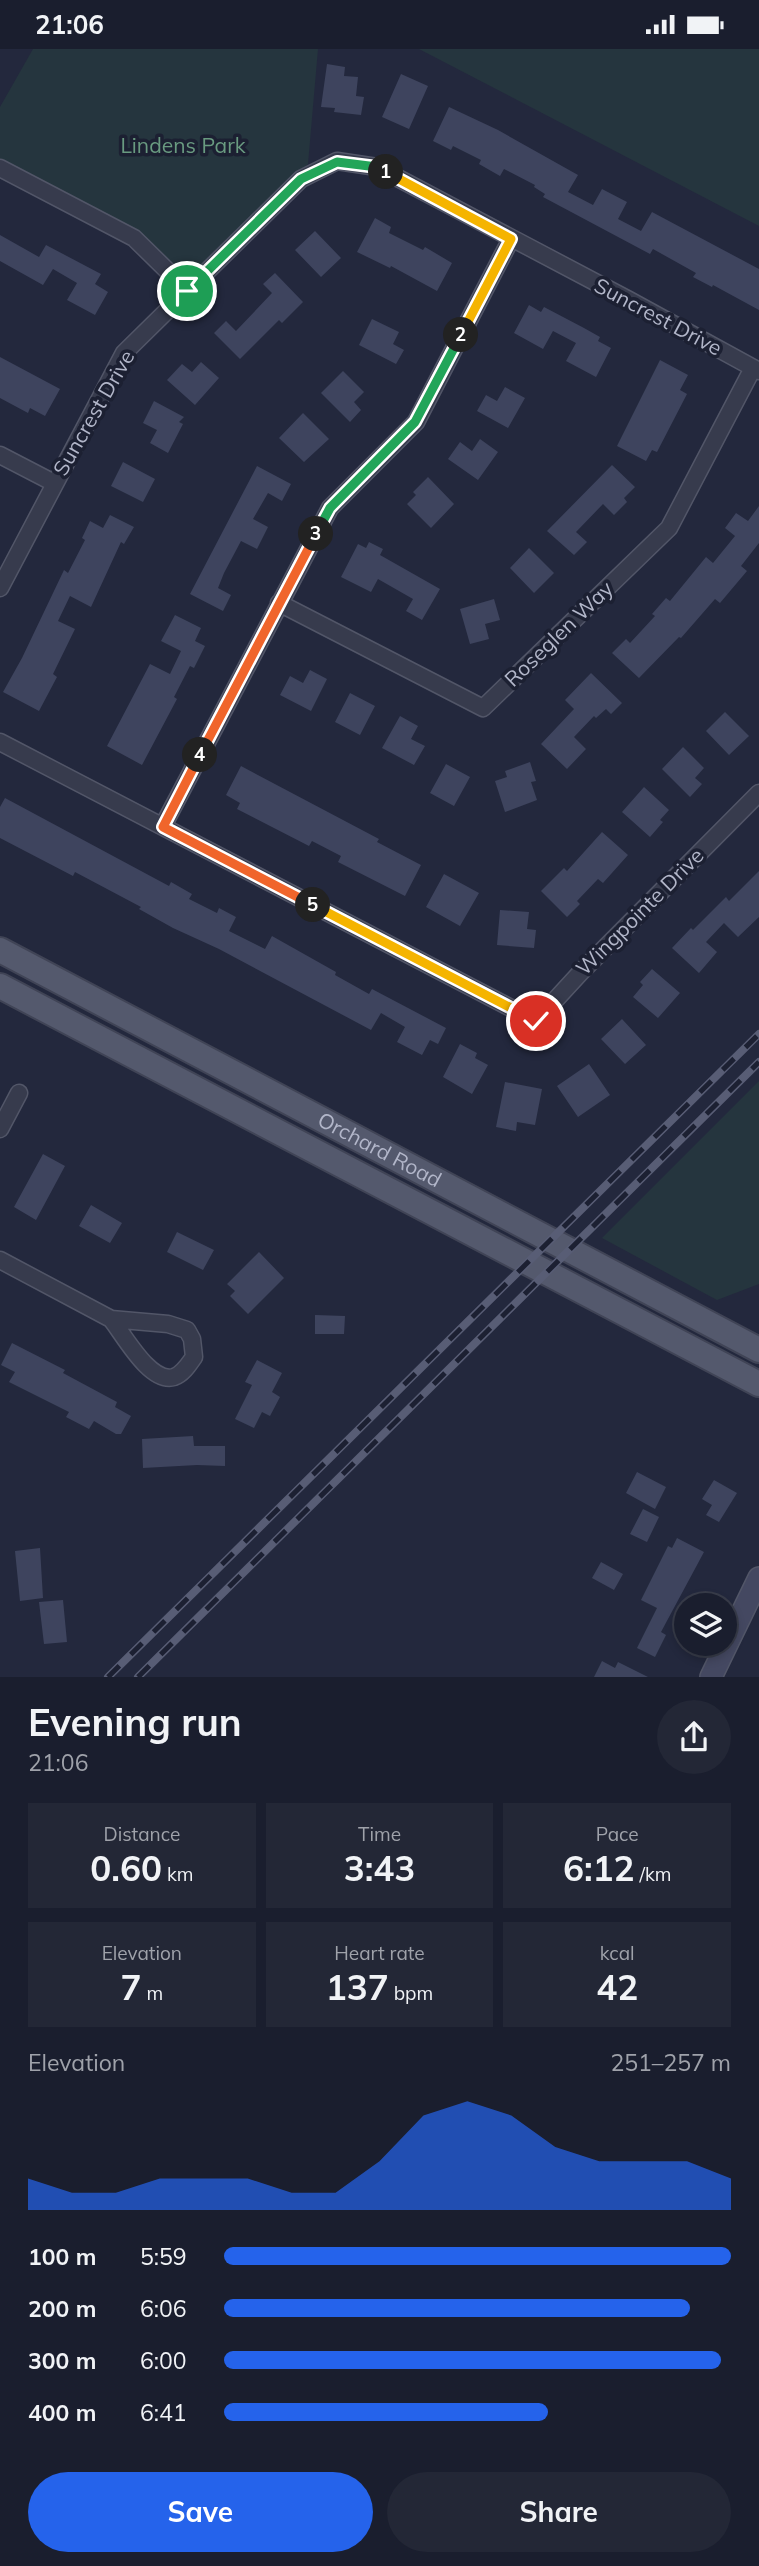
<!DOCTYPE html>
<meta charset="utf-8">
<style>
body{margin:0;font-family:Mulish,sans-serif;background:#232736;color:#f1f3f6;height:100vh;display:flex;flex-direction:column;font-size:26px;white-space:nowrap}
*{box-sizing:border-box;margin:0}
p{font-size:23px;color:#9fa2aa}
.icon{flex:none;width:38px;height:38px;fill:none;stroke:currentColor;stroke-width:2;stroke-linecap:round;stroke-linejoin:round}
.map{position:relative;height:1628px;overflow:hidden}
.drawer{display:flex;flex-direction:column;background:#1a1e2e;flex:1}
.drawer>*{flex:none}
.buttons{position:absolute;left:674px;top:1544px;display:grid;gap:14px}
.buttons a{display:grid;place-items:center;width:63px;height:63px;border-radius:50%;background:#1a1e2e;box-shadow:0 4px 10px #0003,0 0 0 2px #383c4a;font-size:35px}
.pin{position:absolute;display:grid;place-items:center;width:60px;height:60px;color:#fff;margin:-30px;border:4px solid #fff;border-radius:50%;box-shadow:0 2px 7px #0007}
.km{position:absolute;width:35px;height:35px;margin:-18px;border-radius:50%;background:#222;color:#fff;font-size:19px;line-height:35px;text-align:center}
.round{display:grid;place-items:center;flex:none;width:74px;height:74px;border-radius:37px;background:#232736}
.overview{display:flex;align-items:center;justify-content:space-between;height:119px;padding:0 28px}
h1{font-size:38px;font-weight:700;line-height:52px}
.figures{display:grid;grid-template-columns:repeat(3,1fr);gap:10px;height:119px;padding:7px 28px}
.figures div{display:grid;align-content:center;border-radius:0px;background:#232736;text-align:center}
.figures b{font-size:35px;font-weight:700}
.figures small{font-size:19px;font-weight:400}
.figures p{font-size:19px}
.chart{height:196px;padding:14px 28px}
.chart p{display:flex;justify-content:space-between}
.chart svg{width:100%;height:126px;margin-top:7px;fill:#2563eb;opacity:.7}
.action{display:flex;gap:14px;margin-top:auto;padding:14px 28px}
.action a{flex:1;height:80px;border-radius:42px;background:#2563eb;color:#fff;font-size:28px;font-weight:700;line-height:80px;text-align:center}
.action a+a{background:#232736;color:#f1f3f6}
ul{padding:0 28px;list-style:none;font-size:23px}
li{display:grid;grid-template-columns:112px 84px 1fr;align-items:center;height:52px}
li i{height:18px;border-radius:9px;background:#2563eb}
.status{display:flex;justify-content:space-between;align-items:center;height:49px;padding:0 35px;background:#1a1e2e;direction:ltr}
.status svg{height:19px;fill:currentColor}
.map>svg:first-child{display:block}
.green{fill:#25353e}
.building{fill:#3e445e}
.lines{fill:none;stroke-linecap:round;stroke-linejoin:round}
.street-casing{stroke:#525668;stroke-width:19}
.secondary-casing{stroke:#525668;stroke-width:24}
.primary-casing{stroke:#404456;stroke-width:28}
.street{stroke:#373b4d;stroke-width:16}
.secondary{stroke:#444861;stroke-width:21}
.primary{stroke:#54596d;stroke-width:24}
.rail-casing{stroke:#585d75;stroke-width:8}
.rail{stroke:#1c2032;stroke-width:5;stroke-dasharray:16;stroke-linecap:butt}
.split-1-casing{stroke:#fff;stroke-width:14}
.split-2-casing{stroke:#fff;stroke-width:14}
.split-3-casing{stroke:#fff;stroke-width:14}
.split-4-casing{stroke:#fff;stroke-width:14}
.split-5-casing{stroke:#fff;stroke-width:14}
.split-6-casing{stroke:#fff;stroke-width:14}
.split-1{stroke:#22a559;stroke-width:9}
.split-2{stroke:#f5b400;stroke-width:9}
.split-3{stroke:#22a559;stroke-width:9}
.split-4{stroke:#f0652b;stroke-width:9}
.split-5{stroke:#f0652b;stroke-width:9}
.split-6{stroke:#f5b400;stroke-width:9}
.labels{text-anchor:middle;stroke-width:7;stroke-linejoin:round;paint-order:stroke}
.park-label{font-size:21px;fill:#699a80;stroke:#1c2032}
.street-label{font-size:21px;fill:#b2b6c9;stroke:#1c2032}
</style>
<div class="status"><b>21:06</b><svg viewBox="0 0 49 12"><path d="M0 12V9h3v3zM5 12V6h3v6zM10 12V3h3v9zM15 12V0h3v12zM26 1h20v11H26zM47 4h2v5h-2z"/></svg></div>
<div class="map">
<svg width="759" height="1628" viewBox="0 0 759 1628">
<rect width="100%" height="100%" fill="#23283d"/>
<path class="green" d="M 33,0 L 318,0 L 308,115 L 211,209 L 194,222 L 180,220 L 133,181 L 0,112 L 0,58 Z
M 419,0 L 759,0 L 759,177 Z
M 759,1032 L 759,1235 L 717,1251 L 602,1189 Z"/>
<path class="building" d="M 327,15 L 345,18 L 344,27 L 358,28 L 356,47 L 364,48 L 361,66 L 334,63 L 335,59 L 321,58 Z
M 401,25 L 428,37 L 409,80 L 382,68 Z
M 449,58 L 498,81 L 578,126 L 568,143 L 593,156 L 602,140 L 627,153 L 618,170 L 641,182 L 652,163 L 759,220 L 759,261 L 713,236 L 712,238 L 693,228 L 696,224 L 653,200 L 650,205 L 543,148 L 545,145 L 534,138 L 535,136 L 504,120 L 500,127 L 479,115 L 481,111 L 453,97 L 451,101 L 433,92 Z
M 375,169 L 391,178 L 389,184 L 423,201 L 425,198 L 452,214 L 437,242 L 391,217 L 390,219 L 357,203 Z
M 315,182 L 341,209 L 321,228 L 295,201 Z
M 0,186 L 39,208 L 46,196 L 101,225 L 95,235 L 108,243 L 95,266 L 67,251 L 77,234 L 53,220 L 43,236 L 0,212 Z
M 275,224 L 303,253 L 282,274 L 279,271 L 240,310 L 214,284 L 226,272 L 236,282 L 272,244 L 263,235 Z
M 529,256 L 541,263 L 544,258 L 584,279 L 600,288 L 598,292 L 611,299 L 596,328 L 566,312 L 576,294 L 553,282 L 543,300 L 514,284 Z
M 372,270 L 399,283 L 393,295 L 404,301 L 396,315 L 359,296 Z
M 0,308 L 60,340 L 45,367 L 30,359 L 28,364 L 0,349 Z
M 660,311 L 688,326 L 680,341 L 687,345 L 657,403 L 652,401 L 646,412 L 617,397 Z
M 201,313 L 219,329 L 195,356 L 167,331 L 182,315 L 192,323 Z
M 343,322 L 364,343 L 354,353 L 361,361 L 350,373 L 321,344 Z
M 505,338 L 525,349 L 508,379 L 477,362 L 486,346 L 497,352 Z
M 154,352 L 184,368 L 179,373 L 183,375 L 168,404 L 150,394 L 157,381 L 143,374 Z
M 303,364 L 329,390 L 304,413 L 279,389 Z
M 480,390 L 498,403 L 478,431 L 448,410 L 460,393 L 472,402 Z
M 123,413 L 155,430 L 143,453 L 111,437 Z
M 612,416 L 635,438 L 624,449 L 627,453 L 614,466 L 603,455 L 576,483 L 587,493 L 574,506 L 547,482 Z
M 257,417 L 291,435 L 282,452 L 268,444 L 253,470 L 268,478 L 257,500 L 241,492 L 224,524 L 218,539 L 231,546 L 223,562 L 190,545 Z
M 428,428 L 454,455 L 431,479 L 407,455 L 416,446 L 413,443 Z
M 759,457 L 759,494 L 741,517 L 747,522 L 720,554 L 715,550 L 681,589 L 679,588 L 639,629 L 612,604 L 626,590 L 630,594 L 655,567 L 652,565 L 666,549 L 670,552 L 706,508 L 713,514 L 735,487 L 725,479 L 736,464 L 748,472 Z
M 110,466 L 134,478 L 124,495 L 121,493 L 91,558 L 70,547 L 58,572 L 75,580 L 53,625 L 57,628 L 39,662 L 3,643 L 22,609 L 64,521 L 68,524 L 85,491 L 82,489 L 90,472 L 103,479 Z
M 369,493 L 383,500 L 380,506 L 440,540 L 422,571 L 406,562 L 413,550 L 378,530 L 371,543 L 341,528 L 358,495 L 366,499 Z
M 529,499 L 554,524 L 534,544 L 510,519 Z
M 494,550 L 500,571 L 485,575 L 489,590 L 470,595 L 460,560 Z
M 175,566 L 201,579 L 195,592 L 205,597 L 194,619 L 190,617 L 174,648 L 177,650 L 142,716 L 107,697 L 150,615 L 170,625 L 181,602 L 161,592 Z
M 310,621 L 327,630 L 311,662 L 280,646 L 290,627 L 303,634 Z
M 591,624 L 622,654 L 611,665 L 606,660 L 596,669 L 594,667 L 574,688 L 586,700 L 567,720 L 541,695 L 574,660 L 565,651 Z
M 350,644 L 375,657 L 360,686 L 335,673 Z
M 725,663 L 749,687 L 729,706 L 706,682 Z
M 400,667 L 418,677 L 411,690 L 425,697 L 414,716 L 382,699 Z
M 683,698 L 704,719 L 695,729 L 702,735 L 690,748 L 662,720 Z
M 530,713 L 536,732 L 531,733 L 537,751 L 505,763 L 495,732 L 507,728 L 505,722 Z
M 446,715 L 470,728 L 454,757 L 430,744 Z
M 241,717 L 379,790 L 377,793 L 421,816 L 405,847 L 338,813 L 341,807 L 312,792 L 309,797 L 237,760 L 240,754 L 226,746 Z
M 644,738 L 669,761 L 660,771 L 663,773 L 650,788 L 622,763 Z
M 5,749 L 169,837 L 171,833 L 192,845 L 189,850 L 217,864 L 219,859 L 236,868 L 229,882 L 265,900 L 272,887 L 336,923 L 335,926 L 369,945 L 372,940 L 446,979 L 438,995 L 430,991 L 422,1006 L 397,993 L 405,978 L 381,964 L 371,981 L 219,900 L 173,879 L 139,860 L 141,858 L 75,823 L 73,827 L 0,789 L 0,758 Z
M 602,783 L 628,806 L 603,834 L 598,830 L 577,852 L 580,855 L 567,868 L 541,842 L 564,819 L 567,822 Z
M 759,822 L 759,868 L 738,888 L 724,874 L 706,893 L 717,903 L 699,924 L 672,899 L 691,879 L 693,881 L 726,848 L 729,852 Z
M 444,825 L 479,844 L 460,877 L 426,858 Z
M 500,861 L 529,863 L 527,880 L 536,881 L 534,899 L 497,896 Z
M 652,920 L 680,944 L 658,969 L 633,948 L 643,936 L 640,933 Z
M 622,970 L 646,996 L 625,1015 L 601,990 Z
M 460,995 L 477,1004 L 475,1009 L 488,1016 L 472,1045 L 443,1028 Z
M 589,1015 L 610,1046 L 578,1068 L 557,1037 Z
M 505,1033 L 542,1040 L 535,1076 L 517,1073 L 516,1082 L 496,1078 Z
M 43,1105 L 65,1117 L 36,1171 L 14,1158 Z
M 91,1156 L 122,1174 L 110,1194 L 79,1177 Z
M 177,1183 L 214,1201 L 203,1221 L 167,1203 Z
M 259,1203 L 284,1229 L 248,1265 L 230,1247 L 235,1242 L 227,1235 Z
M 315,1266 L 345,1267 L 344,1285 L 315,1285 Z
M 12,1294 L 65,1321 L 63,1324 L 117,1353 L 115,1358 L 131,1367 L 121,1385 L 116,1385 L 94,1372 L 89,1380 L 66,1368 L 69,1363 L 9,1333 L 15,1323 L 1,1316 Z
M 257,1311 L 282,1324 L 272,1343 L 280,1348 L 270,1367 L 262,1363 L 254,1379 L 235,1370 L 252,1336 L 245,1333 Z
M 193,1387 L 194,1397 L 225,1397 L 225,1417 L 197,1416 L 143,1419 L 142,1390 Z
M 637,1423 L 666,1438 L 655,1460 L 626,1444 Z
M 714,1431 L 737,1444 L 719,1473 L 706,1466 L 712,1456 L 702,1450 Z
M 643,1460 L 659,1468 L 647,1493 L 630,1485 Z
M 677,1489 L 704,1503 L 661,1583 L 666,1586 L 655,1608 L 637,1599 L 657,1559 L 641,1551 L 668,1497 L 672,1499 Z
M 40,1499 L 43,1549 L 20,1552 L 15,1502 Z
M 601,1513 L 623,1525 L 614,1541 L 592,1529 Z
M 63,1551 L 67,1593 L 44,1595 L 39,1553 Z
M 602,1612 L 615,1619 L 618,1613 L 648,1628 L 594,1628 Z"/>
<g class="lines">
<g class="street-casing">
<path id="street" d="M 0,119 L 134,189 L 187,241
M 0,406 L 54,434
M 0,539 L 124,304 L 301,130 L 337,112 L 377,118 L 629,251 L 759,322
M 279,554 L 483,659 L 669,479 L 753,319
M 0,693 L 536,972 L 581,923 L 759,744
M 163,777 L 330,459 L 416,373 L 511,190
M 0,1080 L 19,1044
M 0,1211 L 111,1270 L 168,1275 L 187,1281 L 192,1290 L 194,1308 C 189,1315 183,1325 174,1328 C 150,1335 124,1286 111,1270"/>
</g>
<g class="secondary-casing">
<path id="secondary" d="M 711,1628 L 759,1529"/>
</g>
<g class="primary-casing">
<g id="primary">
<path id="s1" d="M 0,901 L 759,1301"/>
<path d="M 0,937 L 759,1335"/>
</g>
</g>
<use href="#street" class="street"/>
<use href="#secondary" class="secondary"/>
<use href="#primary" class="primary"/>
<g class="rail-casing">
<path id="rail" d="M 108,1628 L 759,985
M 138,1628 L 759,1013"/>
</g>
<use href="#rail" class="rail"/>
</g>
<g class="lines">
<g class="split-1-casing">
<path id="split-1" d="M 187,242 L 301,130 L 337,113 L 377,118 L 386,123"/>
</g>
<g class="split-2-casing">
<path id="split-2" d="M 386,123 L 511,190 L 461,286"/>
</g>
<g class="split-3-casing">
<path id="split-3" d="M 316,485 L 330,459 L 415,373 L 461,286"/>
</g>
<g class="split-4-casing">
<path id="split-4" d="M 200,706 L 316,485"/>
</g>
<g class="split-5-casing">
<path id="split-5" d="M 200,706 L 163,778 L 313,856"/>
</g>
<g class="split-6-casing">
<path id="split-6" d="M 313,856 L 536,972"/>
</g>
<use href="#split-1" class="split-1"/>
<use href="#split-2" class="split-2"/>
<use href="#split-3" class="split-3"/>
<use href="#split-4" class="split-4"/>
<use href="#split-5" class="split-5"/>
<use href="#split-6" class="split-6"/>
</g>
<g class="labels">
<g class="park-label">
<text x="183" y="104">Lindens Park</text>
</g>
<g class="street-label">
<text transform="translate(658 268) rotate(28)" y="7">Suncrest Drive</text>
<text transform="translate(94 364) rotate(-60)" y="7">Suncrest Drive</text>
<text transform="translate(559 585) rotate(-44)" y="7">Roseglen Way</text>
<text transform="translate(640 863) rotate(-45)" y="7">Wingpointe Drive</text>
<text dy="7" stroke="none"><textPath href="#s1" startOffset="429">Orchard Road</textPath></text>
</g>
</g>
</svg>
<div class="buttons">
<a><svg class="icon" aria-label="layers" viewBox="0 0 24 24"><path d="M12 4l9 5-9 5-9-5zM3 14l9 5 9-5"/></svg></a>
</div>
<div class="pin" style="left:187px;top:242px;background:#1e9e55"><svg class="icon" aria-label="arrive" viewBox="0 0 24 24"><path d="M6 21V4h12l-3 4 3 4H6"/></svg></div>
<div class="pin" style="left:536px;top:972px;background:#d93025"><svg class="icon" aria-label="check" viewBox="0 0 24 24"><path d="M5 12l5 5 9-10"/></svg></div>
<b class="km" style="left:386px;top:123px">1</b>
<b class="km" style="left:461px;top:286px">2</b>
<b class="km" style="left:316px;top:485px">3</b>
<b class="km" style="left:200px;top:706px">4</b>
<b class="km" style="left:313px;top:856px">5</b>
</div>
<section class="drawer">
<div class="overview"><div><h1>Evening run</h1><p>21:06</p></div><a class="round"><svg class="icon" aria-label="share" viewBox="0 0 24 24"><path d="M12 15V3M7 8l5-5 5 5M5 13v7h14v-7"/></svg></a></div>
<div class="figures">
<div><p>Distance</p><b>0.60<small> km</small></b></div>
<div><p>Time</p><b>3:43</b></div>
<div><p>Pace</p><b>6:12<small> /km</small></b></div>
</div>
<div class="figures">
<div><p>Elevation</p><b>7<small> m</small></b></div>
<div><p>Heart rate</p><b>137<small> bpm</small></b></div>
<div><p>kcal</p><b>42</b></div>
</div>
<div class="chart"><p><span>Elevation</span>251–257 m</p>
<svg viewBox="0 0 160 44" preserveAspectRatio="none"><path d="M0 44V33L10 38L20 38L30 33L40 33L50 33L60 38L70 38L80 27L90 11L100 6L110 11L120 22L130 27L140 27L150 27L160 33V44z"/></svg>
</div>
<ul>
<li><b>100 m</b>5:59<i style="width:100%"></i></li>
<li><b>200 m</b>6:06<i style="width:92%"></i></li>
<li><b>300 m</b>6:00<i style="width:98%"></i></li>
<li><b>400 m</b>6:41<i style="width:64%"></i></li>
</ul>
<div class="action"><a>Save</a><a>Share</a></div>
</section>
